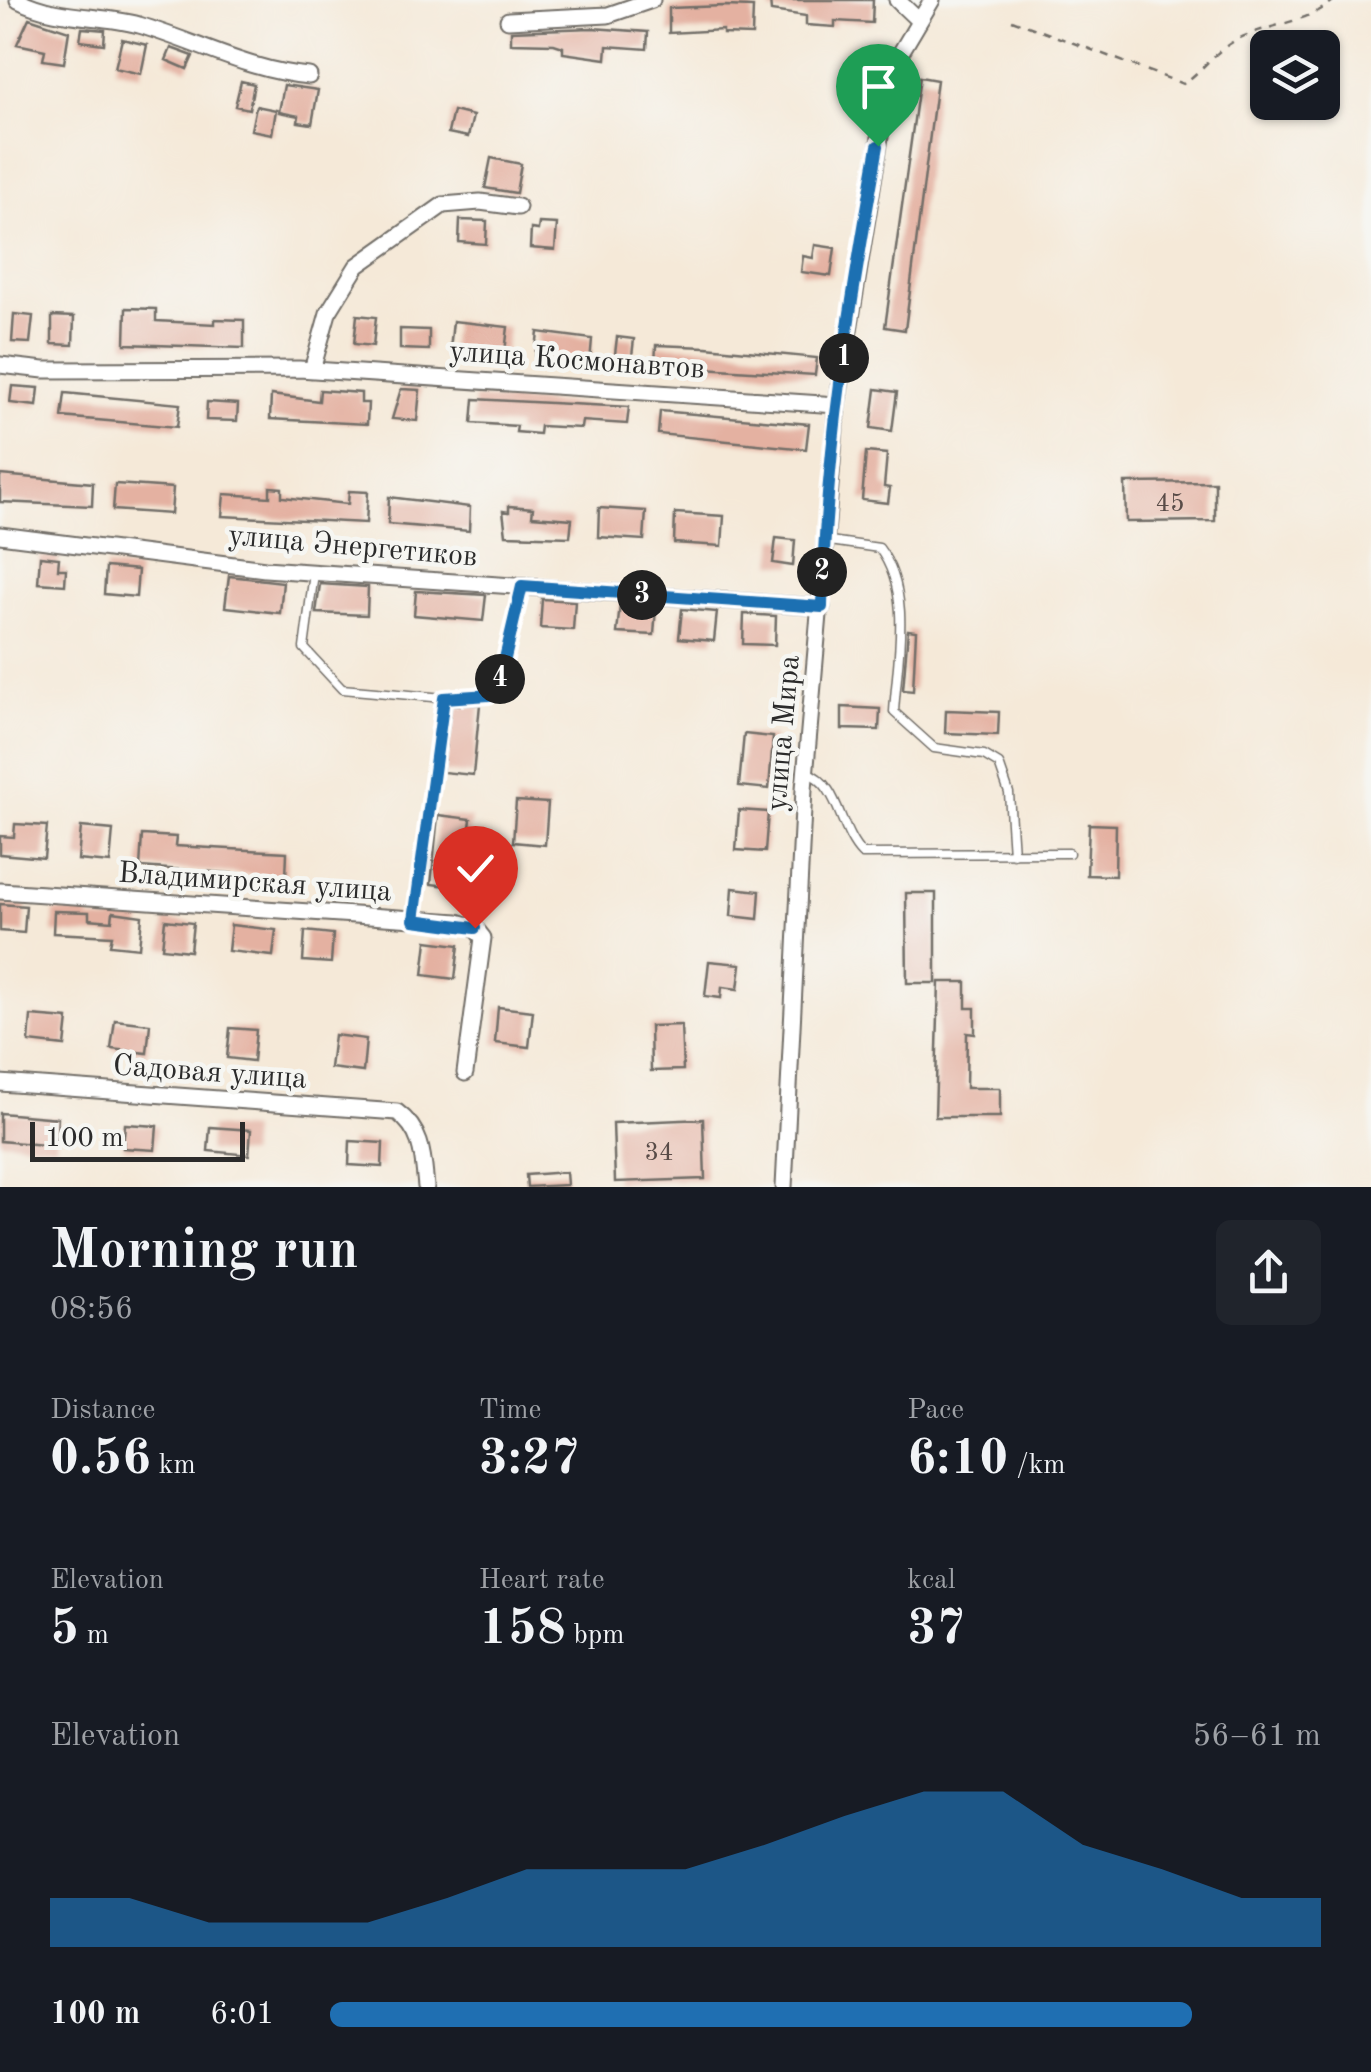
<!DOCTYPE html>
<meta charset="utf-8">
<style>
body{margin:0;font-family:"Old Standard TT",serif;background:#20242c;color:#f1f3f6;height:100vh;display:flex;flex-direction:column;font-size:38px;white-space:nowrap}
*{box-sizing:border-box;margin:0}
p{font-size:32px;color:#9ea1a6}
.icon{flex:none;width:55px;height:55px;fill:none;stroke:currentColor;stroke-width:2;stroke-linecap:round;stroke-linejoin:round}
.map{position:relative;height:1187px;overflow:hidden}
.panel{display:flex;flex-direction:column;background:#171b24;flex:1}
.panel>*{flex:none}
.fabs{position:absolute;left:1250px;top:30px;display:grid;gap:20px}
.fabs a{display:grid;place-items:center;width:90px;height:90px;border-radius:15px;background:#171b24;box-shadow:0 2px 8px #0004;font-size:50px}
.scale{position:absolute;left:30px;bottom:25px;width:215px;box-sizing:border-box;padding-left:10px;border:5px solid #2b2b2b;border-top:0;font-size:28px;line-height:35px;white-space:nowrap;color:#2b2b2b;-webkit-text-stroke:8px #f6f6f2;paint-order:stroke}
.pin{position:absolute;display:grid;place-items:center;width:85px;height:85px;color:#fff;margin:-102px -42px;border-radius:50% 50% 50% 0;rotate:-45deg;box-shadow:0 0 10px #0007}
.pin .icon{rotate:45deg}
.km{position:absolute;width:50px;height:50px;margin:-25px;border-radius:50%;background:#222;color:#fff;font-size:28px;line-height:50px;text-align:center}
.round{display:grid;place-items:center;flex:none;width:105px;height:105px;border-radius:15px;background:#20242c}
.headline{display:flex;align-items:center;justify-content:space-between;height:170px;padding:0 50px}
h1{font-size:55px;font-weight:700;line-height:75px}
.metrics{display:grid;grid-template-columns:repeat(3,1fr);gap:15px;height:170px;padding:10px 50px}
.metrics div{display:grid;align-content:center}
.metrics b{font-size:50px;font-weight:700}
.metrics small{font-size:28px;font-weight:400}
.metrics p{font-size:28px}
.chart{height:280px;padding:20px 50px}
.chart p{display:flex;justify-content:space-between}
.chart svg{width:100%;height:180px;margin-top:10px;fill:#1f6fb2;opacity:.7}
ul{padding:0 50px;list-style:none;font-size:32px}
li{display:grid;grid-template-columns:160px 120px 1fr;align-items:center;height:75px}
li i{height:25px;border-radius:12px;background:#1f6fb2}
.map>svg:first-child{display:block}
.building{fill:#e4b1a1}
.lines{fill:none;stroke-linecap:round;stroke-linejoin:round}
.service-casing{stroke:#726e68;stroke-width:11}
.minor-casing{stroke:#726e68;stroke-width:19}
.path{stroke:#726e68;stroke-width:2.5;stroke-dasharray:8 8;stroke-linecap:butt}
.service{stroke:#fff;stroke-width:8}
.minor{stroke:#fff;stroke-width:15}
.route-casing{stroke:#fff;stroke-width:20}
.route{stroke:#1f6fb2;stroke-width:12}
.labels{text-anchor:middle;stroke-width:9;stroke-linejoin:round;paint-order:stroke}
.number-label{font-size:25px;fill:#594c48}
.street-label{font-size:30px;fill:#2b2b2b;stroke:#f6f6f2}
</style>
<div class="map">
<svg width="1371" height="1187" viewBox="0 0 1371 1187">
<rect width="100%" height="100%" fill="#f6f6f2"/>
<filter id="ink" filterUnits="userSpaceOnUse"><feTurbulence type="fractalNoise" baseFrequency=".01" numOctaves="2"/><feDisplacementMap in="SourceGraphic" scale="20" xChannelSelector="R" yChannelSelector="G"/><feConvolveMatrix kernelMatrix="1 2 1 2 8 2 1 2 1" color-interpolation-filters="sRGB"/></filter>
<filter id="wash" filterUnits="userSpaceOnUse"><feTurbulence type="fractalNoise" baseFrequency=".0048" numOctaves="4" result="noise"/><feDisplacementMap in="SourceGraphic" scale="40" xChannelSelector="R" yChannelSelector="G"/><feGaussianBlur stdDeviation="2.25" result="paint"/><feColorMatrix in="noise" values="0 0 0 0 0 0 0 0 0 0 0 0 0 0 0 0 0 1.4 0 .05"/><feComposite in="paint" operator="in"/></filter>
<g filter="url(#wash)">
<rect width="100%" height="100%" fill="#f5e9d8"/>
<g id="blocks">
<path class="building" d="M 770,0 L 873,0 L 872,23 L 835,21 L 835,27 L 806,25 L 806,16 L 771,11 Z
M 725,6 L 753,7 L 752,35 L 723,34 L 723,30 L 669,33 L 669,8 Z
M 29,18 L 69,31 L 64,63 L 43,60 L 45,50 L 17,44 Z
M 82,28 L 105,30 L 104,44 L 80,41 Z
M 592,28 L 648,32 L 647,49 L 607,46 L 606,59 L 563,53 L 563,47 L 554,44 L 511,43 L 511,31 Z
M 122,39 L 147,45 L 141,74 L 115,68 Z
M 171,48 L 193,56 L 187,69 L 166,60 Z
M 920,77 L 937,80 L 905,330 L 885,327 Z
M 241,81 L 254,84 L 249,109 L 235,106 Z
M 284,85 L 318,90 L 312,124 L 298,122 L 299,116 L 279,112 Z
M 256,106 L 276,110 L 272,134 L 251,130 Z
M 453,111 L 473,116 L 468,137 L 448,133 Z
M 491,158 L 521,164 L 516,193 L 485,188 Z
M 460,220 L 487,221 L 486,244 L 459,242 Z
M 539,223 L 557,224 L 555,250 L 530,248 L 531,229 L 538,230 Z
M 815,245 L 835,248 L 831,276 L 801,272 L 803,256 L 813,258 Z
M 126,308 L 156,309 L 156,321 L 215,324 L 215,319 L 244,320 L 244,348 L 125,344 Z
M 14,314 L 33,316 L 30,343 L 12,342 Z
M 357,315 L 376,317 L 373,346 L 354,344 Z
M 52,316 L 74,317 L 73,345 L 52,344 Z
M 453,321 L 508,327 L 505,352 L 450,350 Z
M 400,329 L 429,330 L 429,350 L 400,349 Z
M 538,332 L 592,339 L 590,362 L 535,358 Z
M 617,337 L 634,339 L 631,365 L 614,363 Z
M 656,345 L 706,347 L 817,358 L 815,375 L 655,365 Z
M 12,386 L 39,388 L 37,406 L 10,403 Z
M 401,389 L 420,390 L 417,421 L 392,419 Z
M 876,389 L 897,392 L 892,431 L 871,428 Z
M 320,390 L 361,393 L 361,403 L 368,403 L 367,424 L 270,419 L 271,395 L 319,401 Z
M 65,393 L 180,404 L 177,427 L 62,417 Z
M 474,399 L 629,407 L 627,424 L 582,421 L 581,428 L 540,426 L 539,434 L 516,432 L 517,426 L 472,423 Z
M 207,402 L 238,404 L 237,421 L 206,420 Z
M 660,411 L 809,424 L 806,449 L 658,434 Z
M 866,452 L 887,454 L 884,487 L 890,488 L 888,503 L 862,500 Z
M 0,475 L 93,483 L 92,506 L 0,502 Z
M 1215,482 L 1215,521 L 1126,522 L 1125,483 Z
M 115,484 L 173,488 L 171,514 L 113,510 Z
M 270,487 L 282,488 L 282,497 L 348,504 L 349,491 L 368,492 L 366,523 L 222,516 L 224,494 L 270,497 Z
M 389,497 L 470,507 L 469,531 L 388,524 Z
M 509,506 L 533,508 L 532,516 L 572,519 L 570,537 L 506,535 L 503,511 L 509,512 Z
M 599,508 L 646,511 L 644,540 L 598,537 Z
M 675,513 L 724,516 L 722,546 L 674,543 Z
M 776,538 L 795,540 L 793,566 L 773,563 Z
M 40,556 L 59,558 L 58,569 L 66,569 L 65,585 L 38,583 Z
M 106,567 L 138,570 L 136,597 L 104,594 Z
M 229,576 L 283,582 L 280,613 L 225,607 Z
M 320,584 L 368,587 L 367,615 L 316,613 Z
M 416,591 L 486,595 L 483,621 L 414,615 Z
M 542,599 L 575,601 L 573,630 L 540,628 Z
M 620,604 L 656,607 L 654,635 L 617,633 Z
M 682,609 L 717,612 L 714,641 L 679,638 Z
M 744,614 L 776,616 L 775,645 L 743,644 Z
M 908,630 L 916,631 L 913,691 L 903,690 Z
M 480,704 L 473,775 L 442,772 L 451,705 Z
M 842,707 L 880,709 L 879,730 L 842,729 Z
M 946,710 L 999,712 L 998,735 L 945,733 Z
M 744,734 L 773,737 L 769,789 L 739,786 Z
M 516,801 L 548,803 L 545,845 L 513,842 Z
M 739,810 L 768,812 L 765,852 L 736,850 Z
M 438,815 L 471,819 L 463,888 L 431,884 Z
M 15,824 L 47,826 L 44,858 L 0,854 L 0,836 L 14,837 Z
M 1089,824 L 1116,825 L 1115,876 L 1087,875 Z
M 81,827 L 113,830 L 110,863 L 78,860 Z
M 142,835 L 176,837 L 175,846 L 287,852 L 286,877 L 140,867 Z
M 733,888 L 760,891 L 758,919 L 731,916 Z
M 906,893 L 936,893 L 936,983 L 907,983 Z
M 0,904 L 26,906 L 24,933 L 0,931 Z
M 54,911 L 89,912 L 89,919 L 112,921 L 113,912 L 142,916 L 139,948 L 110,945 L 112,936 L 53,933 Z
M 165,920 L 193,923 L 190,951 L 162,948 Z
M 231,925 L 276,930 L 273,956 L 228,951 Z
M 305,931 L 333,934 L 331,963 L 303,961 Z
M 427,941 L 459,945 L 455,979 L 423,975 Z
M 709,961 L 741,964 L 738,989 L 722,987 L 721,998 L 705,996 Z
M 939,982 L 966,982 L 966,1008 L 975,1008 L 975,1034 L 967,1033 L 966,1088 L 1000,1088 L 1000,1117 L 935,1117 Z
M 498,1007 L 533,1011 L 529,1047 L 495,1043 Z
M 31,1016 L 68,1019 L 65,1046 L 29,1042 Z
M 115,1020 L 150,1024 L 147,1053 L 111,1049 Z
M 681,1025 L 683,1070 L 651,1071 L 650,1026 Z
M 230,1028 L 256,1030 L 253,1061 L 227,1058 Z
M 334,1035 L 366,1039 L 363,1072 L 330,1068 Z
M 0,1113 L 58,1118 L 56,1146 L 0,1141 Z
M 703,1119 L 705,1179 L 615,1182 L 613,1123 Z
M 125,1124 L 157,1126 L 155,1150 L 123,1148 Z
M 210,1127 L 251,1130 L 249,1155 L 208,1151 Z
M 350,1141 L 383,1143 L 382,1167 L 349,1165 Z
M 566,1172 L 567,1185 L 527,1187 L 526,1175 Z"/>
</g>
</g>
<g filter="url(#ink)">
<use href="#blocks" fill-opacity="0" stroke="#726e68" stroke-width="2.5"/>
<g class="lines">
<g class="service-casing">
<path id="service" d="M 823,540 L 879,548 C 913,593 897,659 894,712 L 934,748 L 984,755 L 999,764 L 1009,793 L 1013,854
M 314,573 L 304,648 L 342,689 L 444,698
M 806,772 C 840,784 838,829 862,854 L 1069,853
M 415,919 L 444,698 L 489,695 L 499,684 L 522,586"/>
</g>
<g class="minor-casing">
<path id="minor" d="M 18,0 C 58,20 98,14 139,25 C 197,42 249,71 309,76
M 897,0 L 919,21
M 508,20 L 608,15 L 652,0
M 0,365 L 44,370 L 299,369 L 837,405
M 312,370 L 328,313 L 357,266 L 443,205 L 480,202 L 518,207
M 0,535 L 265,569 L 822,607
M 0,891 L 458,922 L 475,928 L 483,938 L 465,1073
M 0,1083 L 397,1112 C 423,1131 423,1157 426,1187
M 784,1187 L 804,789 L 837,405 L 891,69 L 932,0"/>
</g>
<path class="path" d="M 1012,20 L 1183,84 C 1199,73 1210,58 1225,47 C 1257,23 1304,27 1334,0"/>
<use href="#service" class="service"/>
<use href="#minor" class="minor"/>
</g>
</g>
<g class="lines" filter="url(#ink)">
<g class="route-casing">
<path id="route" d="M 475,928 L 414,920 L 444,698 L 489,695 L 499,684 L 522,586 L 822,607 C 825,452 851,298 878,146"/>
</g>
<use href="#route" class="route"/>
</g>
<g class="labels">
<g class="number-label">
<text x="1170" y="511">45</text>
<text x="659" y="1160">34</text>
</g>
<g class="street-label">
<text transform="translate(577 359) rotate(4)" y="10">улица Космонавтов</text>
<text transform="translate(353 545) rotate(5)" y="10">улица Энергетиков</text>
<text transform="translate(782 733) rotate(-85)" y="10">улица Мира</text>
<text transform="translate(255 881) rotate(4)" y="10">Владимирская улица</text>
<text transform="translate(210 1071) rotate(4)" y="10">Садовая улица</text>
</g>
</g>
</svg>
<div class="fabs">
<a><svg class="icon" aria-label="layers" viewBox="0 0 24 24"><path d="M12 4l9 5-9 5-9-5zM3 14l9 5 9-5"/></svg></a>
</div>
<div class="scale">100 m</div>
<div class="pin" style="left:878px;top:146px;background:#1e9e55"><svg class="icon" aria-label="arrive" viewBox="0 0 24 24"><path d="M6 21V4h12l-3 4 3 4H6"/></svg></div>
<div class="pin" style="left:475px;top:928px;background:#d93025"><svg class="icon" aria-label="check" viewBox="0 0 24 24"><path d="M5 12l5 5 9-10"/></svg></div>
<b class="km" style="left:844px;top:358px">1</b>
<b class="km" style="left:822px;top:572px">2</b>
<b class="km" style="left:642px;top:595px">3</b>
<b class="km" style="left:500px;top:679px">4</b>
</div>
<section class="panel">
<div class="headline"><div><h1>Morning run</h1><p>08:56</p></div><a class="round"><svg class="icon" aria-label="share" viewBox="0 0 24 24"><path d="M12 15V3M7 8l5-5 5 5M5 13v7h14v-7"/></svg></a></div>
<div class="metrics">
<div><p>Distance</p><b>0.56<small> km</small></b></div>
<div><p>Time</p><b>3:27</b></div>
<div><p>Pace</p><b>6:10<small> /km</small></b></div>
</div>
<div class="metrics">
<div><p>Elevation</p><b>5<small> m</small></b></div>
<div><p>Heart rate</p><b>158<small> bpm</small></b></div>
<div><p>kcal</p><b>37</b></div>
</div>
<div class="chart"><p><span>Elevation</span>56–61 m</p>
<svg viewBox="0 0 160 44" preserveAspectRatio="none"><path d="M0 44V32L10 32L20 38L30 38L40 38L50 32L60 25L70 25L80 25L90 19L100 12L110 6L120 6L130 19L140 25L150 32L160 32V44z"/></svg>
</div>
<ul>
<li><b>100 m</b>6:01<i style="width:87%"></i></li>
</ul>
</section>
